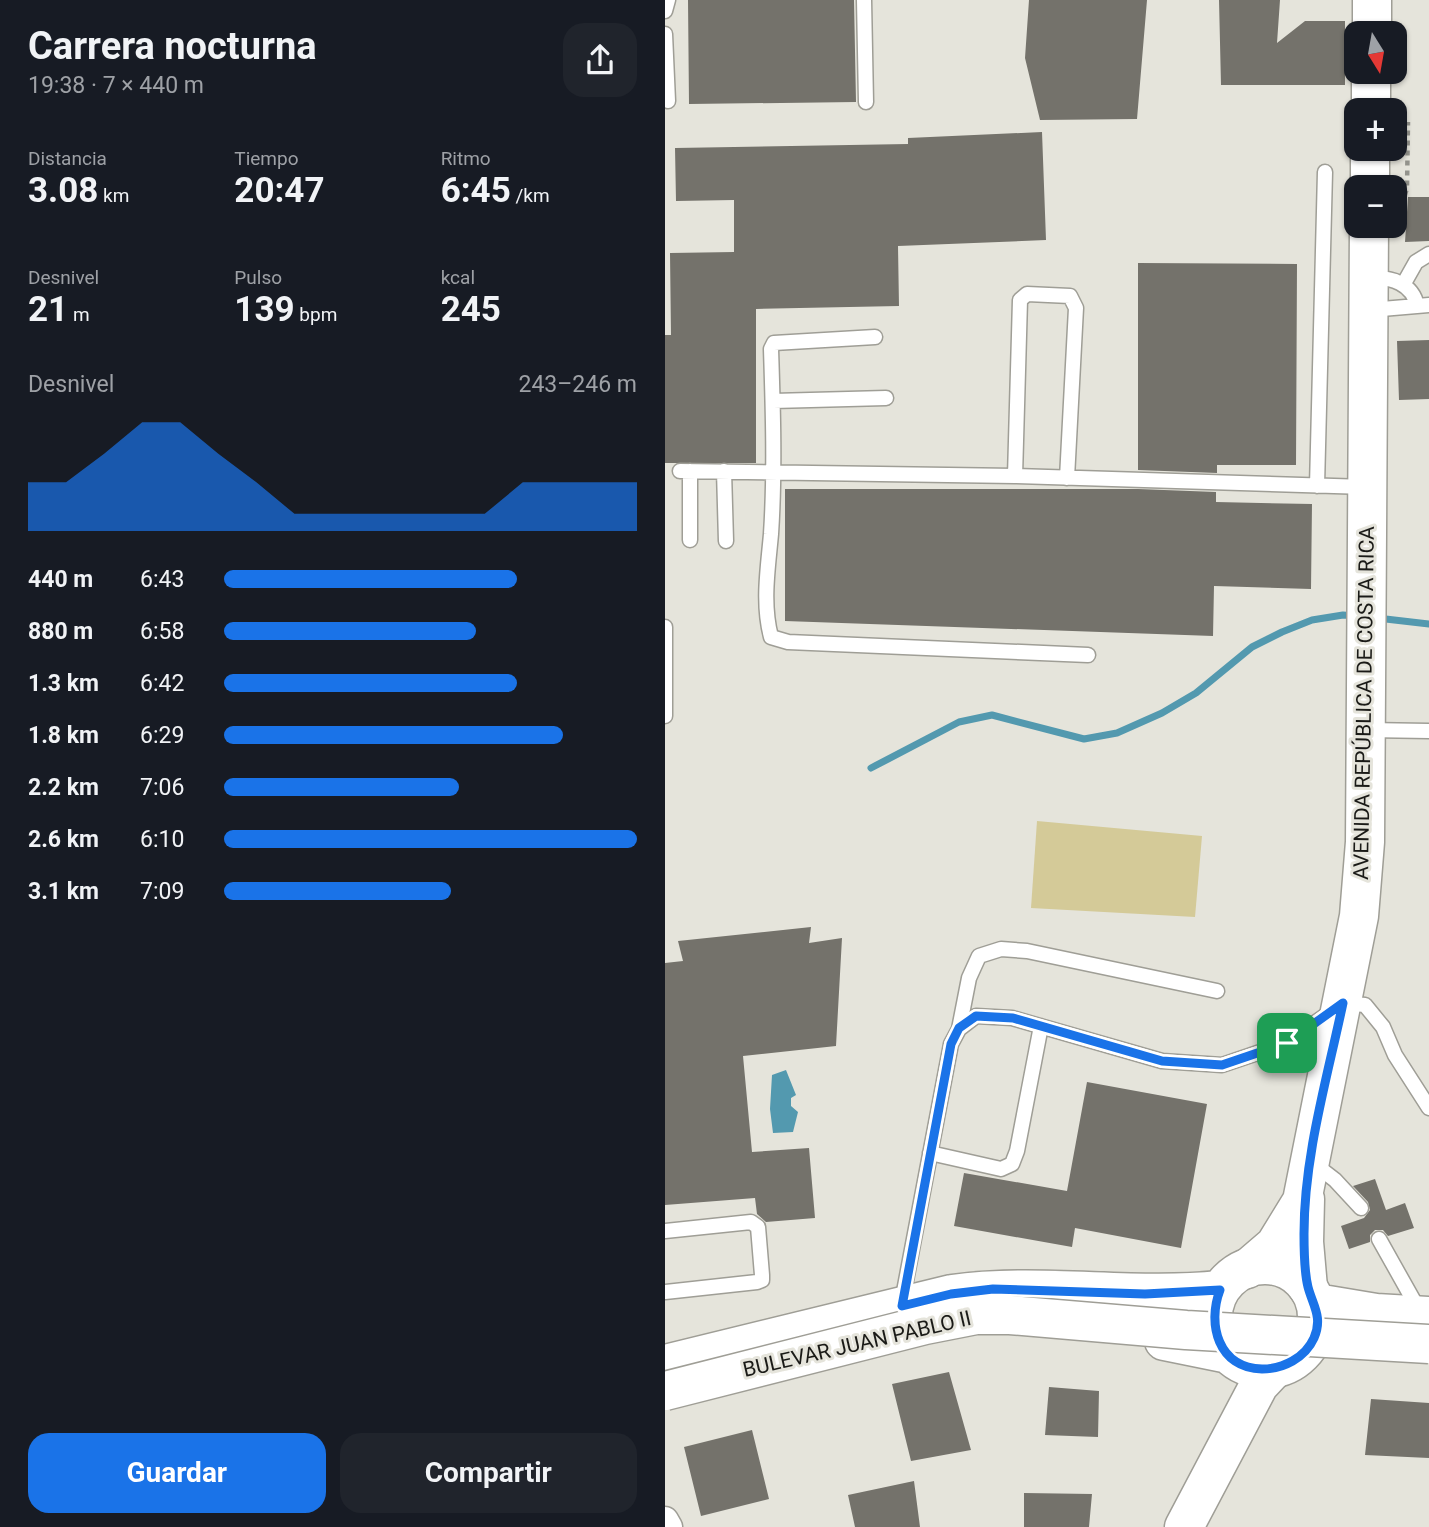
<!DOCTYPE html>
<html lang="es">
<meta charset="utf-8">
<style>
body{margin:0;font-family:Roboto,sans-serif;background:#20242c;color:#f1f3f6;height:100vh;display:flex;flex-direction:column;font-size:26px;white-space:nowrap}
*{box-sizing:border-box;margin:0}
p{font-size:23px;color:#9ea1a6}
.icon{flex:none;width:38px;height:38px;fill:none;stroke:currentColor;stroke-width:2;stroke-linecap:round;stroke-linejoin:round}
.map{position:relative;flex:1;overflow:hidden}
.sheet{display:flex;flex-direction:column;background:#171b24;width:665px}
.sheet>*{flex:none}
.needle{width:46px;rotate:169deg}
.tools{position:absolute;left:679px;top:21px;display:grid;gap:14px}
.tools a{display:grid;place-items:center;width:63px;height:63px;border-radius:14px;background:#171b24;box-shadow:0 2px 5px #0004;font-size:35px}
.pin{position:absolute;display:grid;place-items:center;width:60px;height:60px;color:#fff;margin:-30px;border-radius:14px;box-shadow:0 4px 10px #0006}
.round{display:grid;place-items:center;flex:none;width:74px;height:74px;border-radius:21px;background:#20242c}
.head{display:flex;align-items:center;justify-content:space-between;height:119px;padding:0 28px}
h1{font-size:38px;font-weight:700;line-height:52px}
.stats{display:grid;grid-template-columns:repeat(3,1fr);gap:10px;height:119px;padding:7px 28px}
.stats div{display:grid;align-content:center}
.stats b{font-size:35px;font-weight:700}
.stats small{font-size:19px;font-weight:400}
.stats p{font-size:19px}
.chart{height:196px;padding:14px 28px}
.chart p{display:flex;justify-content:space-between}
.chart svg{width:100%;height:126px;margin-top:7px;fill:#1a73e8;opacity:.7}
.button{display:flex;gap:14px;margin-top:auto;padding:14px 28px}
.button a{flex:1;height:80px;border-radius:21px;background:#1a73e8;color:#fff;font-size:28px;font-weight:700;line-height:80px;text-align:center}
.button a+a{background:#20242c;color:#f1f3f6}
ul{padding:0 28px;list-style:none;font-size:23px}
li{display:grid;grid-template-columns:112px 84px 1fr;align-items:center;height:52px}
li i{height:18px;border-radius:9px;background:#1a73e8}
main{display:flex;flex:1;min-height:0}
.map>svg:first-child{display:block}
.green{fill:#d4ca98}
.water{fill:#5399af}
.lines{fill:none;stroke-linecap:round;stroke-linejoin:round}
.stream{stroke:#5399af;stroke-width:7}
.building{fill:#74726b}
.lane-casing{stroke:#9f9e96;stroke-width:17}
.street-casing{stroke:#9f9e96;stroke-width:29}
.secondary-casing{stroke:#9f9e96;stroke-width:41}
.primary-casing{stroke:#9f9e96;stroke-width:41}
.path{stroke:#93938c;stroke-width:4.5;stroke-dasharray:5 5;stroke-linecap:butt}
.lane{stroke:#fff;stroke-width:14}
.street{stroke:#fff;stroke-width:26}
.secondary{stroke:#fff;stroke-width:38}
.primary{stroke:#fff;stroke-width:38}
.primary-bridge-casing{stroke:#9f9e96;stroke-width:41;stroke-linecap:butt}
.primary-bridge{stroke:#fff;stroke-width:38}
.route-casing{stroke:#fff;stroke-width:14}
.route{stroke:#1a73e8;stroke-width:9}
.labels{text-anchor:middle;stroke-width:6;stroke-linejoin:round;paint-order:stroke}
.street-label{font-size:21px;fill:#1a1a17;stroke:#e5e4db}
</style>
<main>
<section class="sheet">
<div class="head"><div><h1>Carrera nocturna</h1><p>19:38 · 7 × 440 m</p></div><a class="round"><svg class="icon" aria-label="share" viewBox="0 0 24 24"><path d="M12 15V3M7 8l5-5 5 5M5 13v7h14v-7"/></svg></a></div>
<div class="stats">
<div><p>Distancia</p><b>3.08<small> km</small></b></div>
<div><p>Tiempo</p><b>20:47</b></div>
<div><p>Ritmo</p><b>6:45<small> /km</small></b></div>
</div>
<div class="stats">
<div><p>Desnivel</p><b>21<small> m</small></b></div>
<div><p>Pulso</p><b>139<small> bpm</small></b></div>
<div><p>kcal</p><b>245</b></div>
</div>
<div class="chart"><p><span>Desnivel</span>243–246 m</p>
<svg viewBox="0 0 160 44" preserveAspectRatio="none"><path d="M0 44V27L10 27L20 17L30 6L40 6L50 17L60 27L70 38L80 38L90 38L100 38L110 38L120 38L130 27L140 27L150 27L160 27V44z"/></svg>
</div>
<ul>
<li><b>440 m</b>6:43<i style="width:71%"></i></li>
<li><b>880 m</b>6:58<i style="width:61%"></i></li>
<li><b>1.3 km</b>6:42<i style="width:71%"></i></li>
<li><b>1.8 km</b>6:29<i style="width:82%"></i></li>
<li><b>2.2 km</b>7:06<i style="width:57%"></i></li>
<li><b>2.6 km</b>6:10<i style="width:100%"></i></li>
<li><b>3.1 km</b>7:09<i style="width:55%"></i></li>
</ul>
<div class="button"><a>Guardar</a><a>Compartir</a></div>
</section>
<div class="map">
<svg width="764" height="1527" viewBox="0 0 764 1527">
<rect width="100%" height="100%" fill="#e5e4db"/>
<path class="green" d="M 372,821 L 537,836 L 530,917 L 366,908 Z"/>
<path class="water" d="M 121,1070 L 131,1095 L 126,1098 L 126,1106 L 133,1112 L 128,1132 L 108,1133 L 105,1109 L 107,1075 Z"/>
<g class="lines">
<path class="stream" d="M 712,618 L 764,624
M 206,768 L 294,722 L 327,715 L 419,739 L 452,733 L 497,713 L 531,693 L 587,647 L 617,632 L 647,620 L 678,615 L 690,616"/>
</g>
<path class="building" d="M 23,0 L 189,0 L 191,102 L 24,104 Z
M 364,0 L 482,0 L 472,119 L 375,120 L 360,58 Z
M 554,0 L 615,0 L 612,43 L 640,21 L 680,21 L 680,85 L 556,85 Z
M 377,132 L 381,240 L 233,246 L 234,306 L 91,309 L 91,463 L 0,463 L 0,335 L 6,335 L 5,253 L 69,252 L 69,200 L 11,201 L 10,148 L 243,144 L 243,138 Z
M 743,197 L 764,197 L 764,241 L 740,242 Z
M 473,263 L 632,264 L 631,465 L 552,465 L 552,473 L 473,470 Z
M 764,340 L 764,399 L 734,400 L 732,341 Z
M 120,489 L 473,489 L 551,492 L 551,502 L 647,504 L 646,589 L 549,586 L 548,636 L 120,621 Z
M 146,927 L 144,943 L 177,938 L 171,1046 L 78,1056 L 87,1152 L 144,1148 L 150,1218 L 101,1222 L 92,1214 L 90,1198 L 0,1205 L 0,963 L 18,961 L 13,941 Z
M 422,1082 L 542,1104 L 516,1248 L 410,1228 L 407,1247 L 289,1226 L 299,1173 L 402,1191 Z
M 710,1179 L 721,1210 L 740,1203 L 749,1228 L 723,1236 L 718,1230 L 710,1230 L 705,1235 L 705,1242 L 684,1249 L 676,1226 L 699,1218 L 705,1210 L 703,1202 L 688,1186 Z
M 284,1372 L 306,1450 L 246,1461 L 227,1384 Z
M 384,1387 L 434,1391 L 433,1437 L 380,1435 Z
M 706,1399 L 764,1403 L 764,1458 L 700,1455 Z
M 87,1430 L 104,1499 L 36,1516 L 19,1447 Z
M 249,1481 L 255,1527 L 190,1527 L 183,1495 Z
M 359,1493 L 427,1494 L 424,1527 L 359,1527 Z"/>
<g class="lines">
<g class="lane-casing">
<path id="lane" d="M 199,0 L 201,102
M 0,11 L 3,0
M 0,34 L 3,101
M 705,279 C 726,276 748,284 752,306
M 738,285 L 751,262 L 764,254
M 705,310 L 764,305
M 210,337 L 109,343 L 106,349 C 108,410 110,473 106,534 C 103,568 97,603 106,637 L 123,642 L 423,655
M 108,401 L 221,398
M 15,471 L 350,476 L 701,487
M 25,471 L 25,540
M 59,471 L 61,541
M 350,476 L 355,300 L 362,294 L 405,296 L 411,308 L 402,478
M 652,486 L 660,172
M 0,627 L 0,716
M 702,730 L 764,731
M 294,1029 L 304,978 L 314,956 L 336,949 L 362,951 L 552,991
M 265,1153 L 336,1169 L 347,1164 L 352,1151 L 376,1026
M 648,1163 L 670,1180 L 696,1208
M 0,1231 L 86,1222 L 93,1227 L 97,1275 L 97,1280 L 92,1282 L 0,1292
M 714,1239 L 755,1312
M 237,1302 L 286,1044 L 294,1029 L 311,1016 L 347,1018 L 497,1061 L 557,1065 L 622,1043 L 678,1003 L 700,1005 L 718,1027 L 730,1055 L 764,1108"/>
</g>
<g class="street-casing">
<path id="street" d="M 0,1520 L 4,1527"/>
</g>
<g class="secondary-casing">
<path id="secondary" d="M 707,33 L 707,0
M 706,110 L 706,72
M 705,187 L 705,149
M 640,1199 L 639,1242 L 643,1288
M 582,1269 L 610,1245 L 637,1201 L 694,916 L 700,842 L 704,226
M 519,1527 L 594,1385 L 610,1368"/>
</g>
<g class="primary-casing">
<path id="primary" d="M548 1317a52 52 0 1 1 104 0a52 52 0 1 1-104 0Z
M 651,1303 L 711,1313 L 764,1316
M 499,1341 L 563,1354
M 0,1364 L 287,1294 C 376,1282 466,1299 555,1290"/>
</g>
<path class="path" d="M 731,200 L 740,195 L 742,188 L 743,122"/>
<use href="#lane" class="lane"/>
<use href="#street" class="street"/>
<use href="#secondary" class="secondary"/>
<use href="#primary" class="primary"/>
<g class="primary-bridge-casing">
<path id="primary-bridge" d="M 0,1391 L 260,1325 L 311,1315 L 345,1315 L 521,1330 L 764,1344"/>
</g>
<use href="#primary-bridge" class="primary-bridge"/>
</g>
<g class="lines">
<g class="route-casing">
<path id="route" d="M 678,1003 C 662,1079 639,1156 639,1234 C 639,1250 639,1271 643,1287 C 648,1306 658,1317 649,1338 C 640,1358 618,1369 597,1369 C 553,1368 542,1324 555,1290 L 480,1294 L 328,1289 L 286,1294 L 237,1306 L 286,1044 L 294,1028 L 311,1016 L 348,1018 L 497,1061 L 557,1065 L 622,1043 Z"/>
</g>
<use href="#route" class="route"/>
</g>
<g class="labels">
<g class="street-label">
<text transform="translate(699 703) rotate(-89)" y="7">AVENIDA REPÚBLICA DE COSTA RICA</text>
<text transform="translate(192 1344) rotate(-13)" y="7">BULEVAR JUAN PABLO II</text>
</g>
</g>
</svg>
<div class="tools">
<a><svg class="needle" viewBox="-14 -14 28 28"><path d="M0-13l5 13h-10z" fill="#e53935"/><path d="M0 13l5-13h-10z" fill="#9ea1a6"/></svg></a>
<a>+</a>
<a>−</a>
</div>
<div class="pin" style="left:622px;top:1043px;background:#1e9e55"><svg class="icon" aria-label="arrive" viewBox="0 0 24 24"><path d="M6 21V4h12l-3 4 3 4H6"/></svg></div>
</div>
</main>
